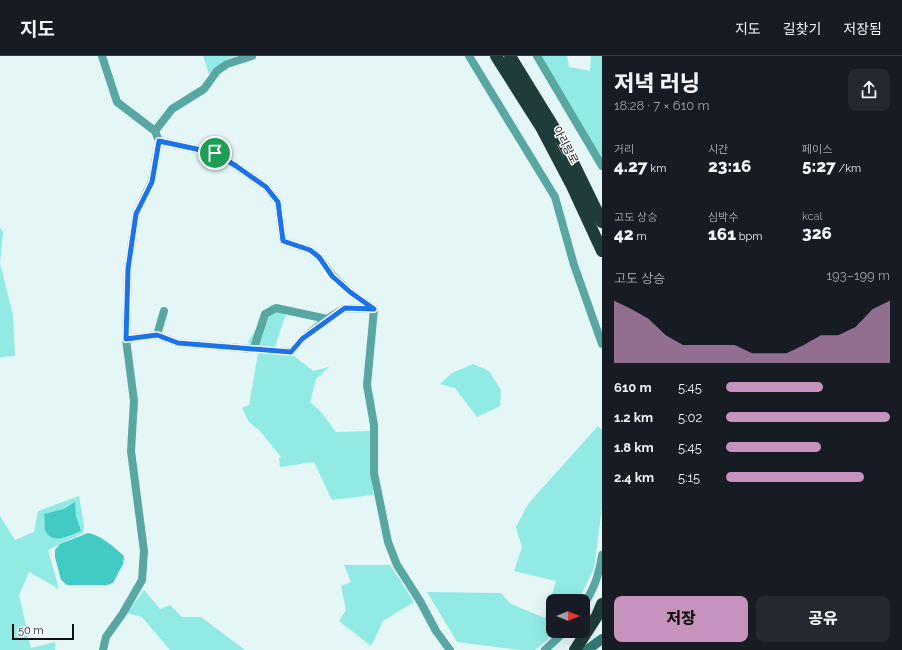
<!DOCTYPE html>
<html lang="ko">
<meta charset="utf-8">
<style>
body{margin:0;font-family:Raleway,"Noto Sans KR",sans-serif;background:#242831;color:#f1f3f6;height:100vh;display:flex;flex-direction:column;font-size:15px;white-space:nowrap}
*{box-sizing:border-box;margin:0}
p{font-size:13px;color:#9ea1a6}
.icon{flex:none;width:22px;height:22px;fill:none;stroke:currentColor;stroke-width:2;stroke-linecap:round;stroke-linejoin:round}
.map{position:relative;flex:1;overflow:hidden}
.drawer{display:flex;flex-direction:column;background:#171b24;width:300px}
.drawer>*{flex:none}
.needle{width:26px;rotate:90deg}
.fabs{position:absolute;left:546px;top:538px;display:grid;gap:8px}
.fabs a{display:grid;place-items:center;width:44px;height:44px;border-radius:8px;background:#171b24;box-shadow:0 4px 16px #0002;font-size:20px}
.scale{position:absolute;left:12px;bottom:10px;width:62px;box-sizing:border-box;padding-left:4px;border:2px solid #0d1313;border-top:0;font-size:11px;line-height:14px;white-space:nowrap;color:#0d1313;-webkit-text-stroke:3px #fff;paint-order:stroke}
.pin{position:absolute;display:grid;place-items:center;width:34px;height:34px;color:#fff;margin:-17px;border:2px solid #fff;border-radius:50%;box-shadow:0 1px 4px #0007}
.round{display:grid;place-items:center;flex:none;width:42px;height:42px;border-radius:8px;background:#242831}
.headline{display:flex;align-items:center;justify-content:space-between;height:68px;padding:0 12px}
h1{font-size:22px;font-weight:800;line-height:30px}
.stats{display:grid;grid-template-columns:repeat(3,1fr);gap:6px;height:68px;padding:4px 12px}
.stats div{display:grid;align-content:center}
.stats b{font-size:17px;font-weight:800}
.stats small{font-size:11px;font-weight:400}
.stats p{font-size:11px}
.chart{height:112px;padding:8px 12px}
.chart p{display:flex;justify-content:space-between}
.chart svg{width:100%;height:72px;margin-top:4px;fill:#c692be;opacity:.7}
.action{display:flex;gap:8px;margin-top:auto;padding:8px 12px}
.action a{flex:1;height:46px;border-radius:8px;background:#c692be;color:#111;font-size:16px;font-weight:800;line-height:46px;text-align:center}
.action a+a{background:#242831;color:#f1f3f6}
ul{padding:0 12px;list-style:none;font-size:13px}
li{display:grid;grid-template-columns:64px 48px 1fr;align-items:center;height:30px}
li i{height:10px;border-radius:5px;background:#c692be}
header{display:flex;align-items:center;gap:24px;box-sizing:border-box;height:56px;padding:0 20px;background:#171b24;border-bottom:1px solid #363941}
header strong{font-size:19px}
nav{display:flex;gap:22px;margin-inline-start:auto;font-size:14px}
main{display:flex;flex:1;min-height:0}
.map>svg:first-child{display:block}
.green{fill:#91eae4}
.water{fill:#42cbc4}
.lines{fill:none;stroke-linecap:round;stroke-linejoin:round}
.street{stroke:#58a7a3;stroke-width:8}
.secondary{stroke:#327a76;stroke-width:10}
.highway{stroke:#1f3c3a;stroke-width:12}
.route-casing{stroke:#fff;stroke-width:8}
.route{stroke:#1a73e8;stroke-width:5}
.labels{text-anchor:middle;stroke-width:3;stroke-linejoin:round;paint-order:stroke}
.street-label{font-size:11px;fill:#0d1313;stroke:#fff}
</style>
<header>
<strong>지도</strong>
<nav><a>지도</a><a>길찾기</a><a>저장됨</a></nav>
</header>
<main>
<div class="map">
<svg width="602" height="594" viewBox="0 0 602 594">
<rect width="100%" height="100%" fill="#e4f6f5"/>
<path class="green" d="M 203,0 L 237,0 L 228,2 L 209,18 Z
M 539,0 L 567,0 L 569,11 L 590,15 L 591,0 L 602,0 L 602,106 Z
M 0,172 L 3,176 L 0,207 L 13,259 L 15,300 L 0,301 Z
M 271,249 L 287,255 L 275,290 L 282,300 L 294,300 L 313,315 L 329,311 L 316,323 L 310,346 L 321,356 L 336,376 L 371,375 L 373,439 L 332,444 L 314,406 L 280,411 L 279,402 L 287,400 L 281,401 L 260,375 L 249,366 L 242,352 L 249,349 L 258,298 L 248,286 Z
M 473,308 L 489,315 L 501,334 L 500,350 L 477,361 L 455,332 L 440,328 L 452,317 Z
M 598,370 L 602,374 L 602,452 L 594,512 L 578,545 L 553,545 L 553,575 L 558,575 L 535,594 L 520,594 L 457,586 L 427,536 L 501,537 L 511,548 L 545,562 L 556,525 L 514,515 L 522,491 L 516,471 L 528,448 Z
M 79,440 L 84,470 L 83,477 L 48,494 L 59,533 L 29,516 L 19,539 L 31,592 L 55,586 L 55,594 L 0,594 L 0,460 L 15,484 L 34,476 L 38,455 Z
M 344,509 L 390,509 L 414,546 L 383,565 L 371,590 L 339,565 L 346,554 L 341,530 L 351,526 Z
M 144,534 L 160,553 L 170,549 L 182,561 L 201,561 L 245,594 L 170,594 L 142,561 L 127,557 Z"/>
<path class="water" d="M 75,446 L 76,460 L 81,475 C 70,479 52,490 45,474 C 44,470 45,463 44,458 L 64,453 Z
M 88,477 C 101,479 114,491 124,500 L 123,508 L 113,527 L 107,529 L 67,529 L 61,524 L 55,501 L 55,494 L 60,488 Z"/>
<g class="lines">
<path class="street" d="M 102,0 L 117,46 L 155,75 L 159,85 L 152,125 L 136,158 L 128,213 L 126,283 L 134,345 L 131,395 L 144,495 L 142,524 L 123,557 L 106,581 L 103,594
M 469,0 L 555,141 L 574,209 L 602,288
M 537,0 L 602,110
M 155,75 L 172,53 L 204,33 L 217,15 L 227,8 L 252,0
M 159,85 L 215,97 L 236,110 L 266,131 L 278,146 L 283,185 L 310,194 L 319,201 L 333,220 L 350,236 L 374,253 L 367,329 L 374,369 L 374,417 L 388,486 L 397,509 L 420,545 L 436,575 L 450,594
M 157,279 L 164,255
M 126,283 L 157,279 L 178,287 L 291,296 L 302,283 L 327,263
M 254,292 L 265,258 L 276,252 L 327,263 L 345,252 L 374,253
M 583,550 C 594,533 599,519 602,499
M 545,594 L 565,575"/>
<path class="secondary" d="M 587,594 L 602,583"/>
<path class="highway" d="M 496,0 L 541,71 L 572,130 L 602,195
M 510,0 L 564,88 L 602,166
M 575,594 L 597,560 L 602,548"/>
</g>
<g class="lines">
<g class="route-casing">
<path id="route" d="M 159,85 L 215,97 L 236,110 L 266,131 L 278,146 L 283,185 L 310,194 L 319,201 L 332,220 L 350,236 L 374,253 L 345,252 L 302,283 L 291,296 L 178,287 L 157,279 L 126,283 L 128,213 L 136,158 L 152,126 Z"/>
</g>
<use href="#route" class="route"/>
</g>
<g class="labels">
<g class="street-label">
<text transform="translate(566 89) rotate(62)" y="4">아리랑로</text>
</g>
</g>
</svg>
<div class="fabs">
<a><svg class="needle" viewBox="-14 -14 28 28"><path d="M0-13l5 13h-10z" fill="#e53935"/><path d="M0 13l5-13h-10z" fill="#9ea1a6"/></svg></a>
</div>
<div class="scale">50 m</div>
<div class="pin" style="left:215px;top:97px;background:#1e9e55"><svg class="icon" aria-label="arrive" viewBox="0 0 24 24"><path d="M6 21V4h12l-3 4 3 4H6"/></svg></div>
</div>
<section class="drawer">
<div class="headline"><div><h1>저녁 러닝</h1><p>18:28 · 7 × 610 m</p></div><a class="round"><svg class="icon" aria-label="share" viewBox="0 0 24 24"><path d="M12 15V3M7 8l5-5 5 5M5 13v7h14v-7"/></svg></a></div>
<div class="stats">
<div><p>거리</p><b>4.27<small> km</small></b></div>
<div><p>시간</p><b>23:16</b></div>
<div><p>페이스</p><b>5:27<small> /km</small></b></div>
</div>
<div class="stats">
<div><p>고도 상승</p><b>42<small> m</small></b></div>
<div><p>심박수</p><b>161<small> bpm</small></b></div>
<div><p>kcal</p><b>326</b></div>
</div>
<div class="chart"><p><span>고도 상승</span>193–199 m</p>
<svg viewBox="0 0 160 44" preserveAspectRatio="none"><path d="M0 44V6L10 11L20 17L30 27L40 33L50 33L60 33L70 33L80 38L90 38L100 38L110 33L120 27L130 27L140 22L150 11L160 6V44z"/></svg>
</div>
<ul>
<li><b>610 m</b>5:45<i style="width:59%"></i></li>
<li><b>1.2 km</b>5:02<i style="width:100%"></i></li>
<li><b>1.8 km</b>5:45<i style="width:58%"></i></li>
<li><b>2.4 km</b>5:15<i style="width:84%"></i></li>
</ul>
<div class="action"><a>저장</a><a>공유</a></div>
</section>
</main>
